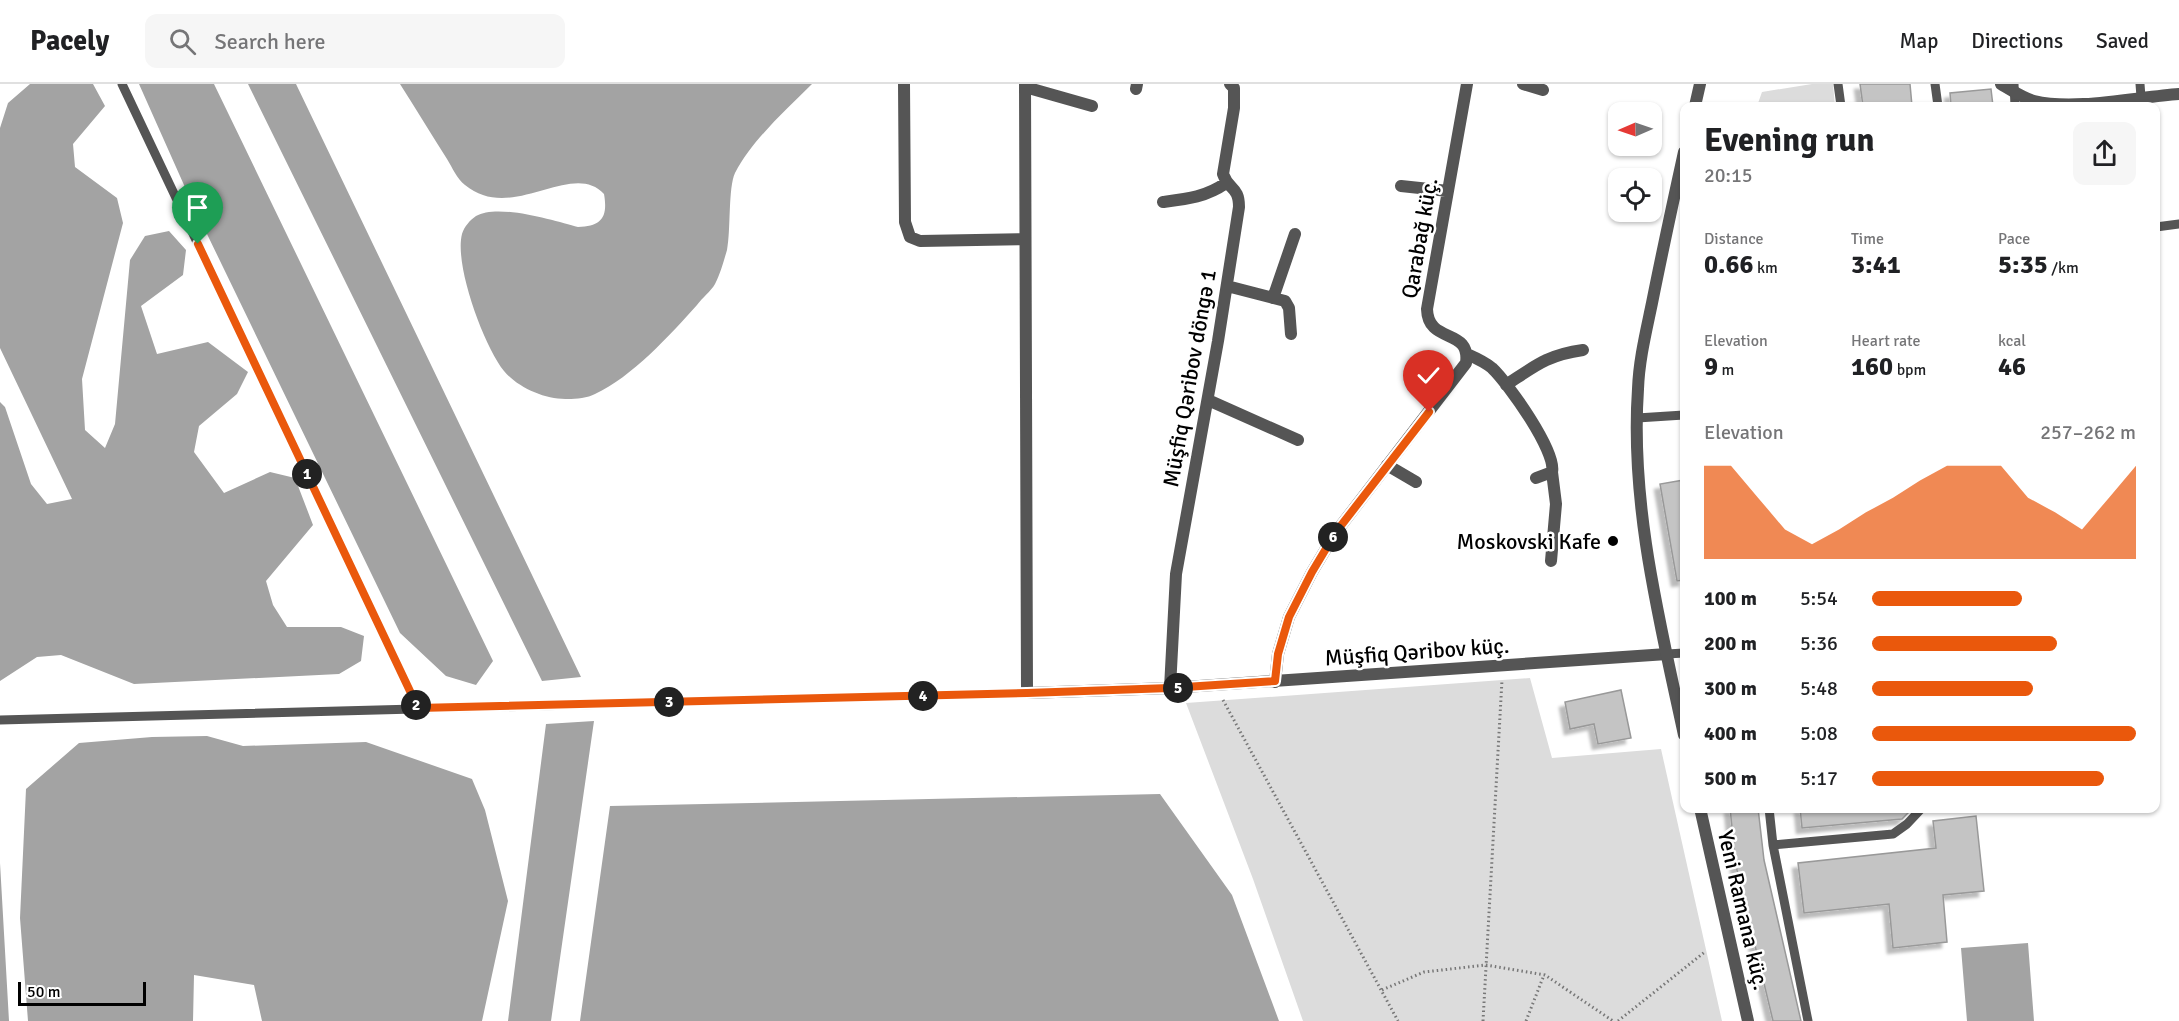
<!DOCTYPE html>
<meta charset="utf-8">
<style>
body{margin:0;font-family:Signika,sans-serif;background:#f6f6f6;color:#202124;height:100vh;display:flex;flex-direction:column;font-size:22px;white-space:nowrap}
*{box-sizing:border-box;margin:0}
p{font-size:20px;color:#757577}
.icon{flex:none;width:33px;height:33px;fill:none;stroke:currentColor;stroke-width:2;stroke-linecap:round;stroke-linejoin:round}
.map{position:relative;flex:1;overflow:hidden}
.panel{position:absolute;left:1680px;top:18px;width:480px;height:711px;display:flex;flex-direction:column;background:#fff;border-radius:12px;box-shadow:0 2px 4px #0004}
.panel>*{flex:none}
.needle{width:39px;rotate:268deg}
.buttons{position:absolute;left:1608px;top:18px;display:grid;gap:12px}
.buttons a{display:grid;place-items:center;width:54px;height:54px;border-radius:12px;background:#fff;box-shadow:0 2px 4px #0004;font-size:30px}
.scale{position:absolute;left:18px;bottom:15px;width:128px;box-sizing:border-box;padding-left:6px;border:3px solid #000;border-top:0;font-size:16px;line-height:21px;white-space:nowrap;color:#000;-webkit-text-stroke:4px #fff;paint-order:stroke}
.pin{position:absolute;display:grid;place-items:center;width:51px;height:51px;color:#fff;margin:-62px -26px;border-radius:50% 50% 50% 0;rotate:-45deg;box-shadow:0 0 6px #0007}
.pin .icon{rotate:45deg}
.km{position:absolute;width:30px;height:30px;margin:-15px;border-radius:50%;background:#222;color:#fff;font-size:16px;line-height:30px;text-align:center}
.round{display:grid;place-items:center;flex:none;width:63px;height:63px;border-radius:12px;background:#f6f6f6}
.head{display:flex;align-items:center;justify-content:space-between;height:102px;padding:0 24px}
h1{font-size:33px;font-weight:700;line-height:45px}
.metrics{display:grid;grid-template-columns:repeat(3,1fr);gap:9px;height:102px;padding:6px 24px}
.metrics div{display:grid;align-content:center}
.metrics b{font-size:26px;font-weight:700}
.metrics small{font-size:16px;font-weight:400}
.metrics p{font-size:16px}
.chart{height:168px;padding:12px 24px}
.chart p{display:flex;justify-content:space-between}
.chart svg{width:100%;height:108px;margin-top:6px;fill:#ea580c;opacity:.7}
ul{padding:0 24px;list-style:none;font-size:20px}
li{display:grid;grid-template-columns:96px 72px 1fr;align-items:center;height:45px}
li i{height:15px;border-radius:8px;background:#ea580c}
header{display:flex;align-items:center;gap:36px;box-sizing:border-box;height:84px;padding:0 30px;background:#fff;border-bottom:2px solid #e0e0e0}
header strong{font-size:28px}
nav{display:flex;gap:33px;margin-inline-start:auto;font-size:21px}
.search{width:420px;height:54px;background:#f6f6f6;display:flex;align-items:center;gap:15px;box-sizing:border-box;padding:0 21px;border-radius:12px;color:#757577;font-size:22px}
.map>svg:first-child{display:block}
.green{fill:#dcdcdc}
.water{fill:#a3a3a3}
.building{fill:#c4c4c4;stroke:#999;stroke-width:1.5;filter:url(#shadow)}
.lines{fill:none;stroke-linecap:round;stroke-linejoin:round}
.path{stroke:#777;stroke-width:3;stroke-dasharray:1.5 3;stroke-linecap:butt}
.service{stroke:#555;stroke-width:9}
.minor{stroke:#555;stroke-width:12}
.tertiary{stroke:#555;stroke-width:12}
.route-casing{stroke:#fff;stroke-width:12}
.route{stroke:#ea580c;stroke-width:8}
.poi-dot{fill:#000;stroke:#fff;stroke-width:2}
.labels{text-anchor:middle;stroke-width:5;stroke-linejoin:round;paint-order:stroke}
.street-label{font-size:22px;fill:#000;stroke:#fff}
.poi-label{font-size:22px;fill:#000;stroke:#fff;text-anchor:end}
</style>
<header>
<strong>Pacely</strong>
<div class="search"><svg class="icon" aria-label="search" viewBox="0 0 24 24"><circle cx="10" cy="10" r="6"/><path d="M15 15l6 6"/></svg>Search here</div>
<nav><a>Map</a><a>Directions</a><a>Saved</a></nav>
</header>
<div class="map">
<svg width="2179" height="937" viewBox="0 0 2179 937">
<defs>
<filter id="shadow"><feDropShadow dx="-5.5" dy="5.5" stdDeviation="1.5" flood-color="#0004"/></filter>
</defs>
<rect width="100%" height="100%" fill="#fff"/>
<path class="green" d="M 1812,0 L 1833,0 L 1835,22 L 1757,22 L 1762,8 Z
M 1530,594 L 1552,674 L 1661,665 L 1722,937 L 1303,937 L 1253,795 L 1186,619 Z"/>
<path class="water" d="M 30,0 L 93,0 L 105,22 L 73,60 L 75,83 L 117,114 L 123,139 L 82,295 L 85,346 L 105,364 L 115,340 L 130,176 L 145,152 L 169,147 L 186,166 L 183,191 L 141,222 L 157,270 L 208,258 L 248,288 L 237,310 L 199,342 L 194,368 L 224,409 L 270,388 L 295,394 L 313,441 L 266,497 L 273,521 L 287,543 L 341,543 L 364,552 L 361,577 L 339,590 L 134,600 L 61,571 L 37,573 L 0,597 L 0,318 L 5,323 L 31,400 L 47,420 L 72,415 L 0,264 L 0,44 L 8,19 Z
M 139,0 L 214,0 L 493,577 L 476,601 L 446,592 L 400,549 L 192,119 Z
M 248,0 L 296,0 L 581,593 L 542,597 Z
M 400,0 L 812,0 C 785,27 753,55 735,89 C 728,104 731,146 727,166 C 724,176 720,191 715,200 C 711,207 702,214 697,221 C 670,251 632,293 595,310 C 588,314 576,315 568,315 C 546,316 518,304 504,287 C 484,262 454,181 462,150 C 464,143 470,136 476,132 C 498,119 555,137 578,143 C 602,142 608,133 604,110 C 572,75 512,140 465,101 C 457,95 452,83 447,75 C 431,50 416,25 400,0 Z
M 594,637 L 551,937 L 508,937 L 546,640 Z
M 207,652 L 243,662 L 366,658 L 472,695 L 485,726 L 508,817 L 482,937 L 262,937 L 254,901 L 194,891 L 193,937 L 28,937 L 20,834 L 26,705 L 79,659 L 152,653 Z
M 1160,710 L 1232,811 L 1279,937 L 580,937 L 610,722 Z
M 0,779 L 9,937 L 0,937 Z
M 2028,859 L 2034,937 L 1967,937 L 1961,864 Z"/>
<path class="building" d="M 1860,0 L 1910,0 L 1912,22 L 1863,22 Z
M 1991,5 L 1993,22 L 1951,22 L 1950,9 Z
M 1684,396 L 1684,496 L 1677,497 L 1660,400 Z
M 1621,606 L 1631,654 L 1598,660 L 1594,640 L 1570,645 L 1565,618 Z
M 1730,724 L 1758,724 L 1764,776 L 1801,937 L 1773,937 L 1736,782 Z
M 1800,724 L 1909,724 L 1909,728 L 1902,735 L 1802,744 Z
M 1976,732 L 1984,807 L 1943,811 L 1947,858 L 1893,864 L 1889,820 L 1804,829 L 1798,779 L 1936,764 L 1933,737 Z"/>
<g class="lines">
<path class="path" d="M 1223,616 L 1398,937
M 1382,906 L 1424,888 L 1486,881 L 1545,891 L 1613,937
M 1483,937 L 1502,596
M 1526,937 L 1544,891
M 1618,937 L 1706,867"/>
<path class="service" d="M 122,0 L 418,624
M 1838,0 L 1841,22
M 1935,0 L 1938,22
M 2014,0 L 2015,22
M 2140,0 L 2141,13
M 2156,143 L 2179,140
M 1637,334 L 1684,331
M 1667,570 L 1684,569
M 0,636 L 1027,609
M 1769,724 L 1773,761 L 1808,937
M 1773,761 L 1893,750 L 1907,740 L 1922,724"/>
<path class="minor" d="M 904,0 L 905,138 L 910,153 L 920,157 L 1025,155
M 1025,0 L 1027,609 L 1170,604 L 1667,570
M 1523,0 L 1543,6
M 2001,0 C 2011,6 2023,14 2034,17 C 2074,27 2137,13 2179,10
M 1025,3 L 1092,22
M 1136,5 L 1137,0
M 1401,102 L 1448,107
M 1163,118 C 1187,115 1206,113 1226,99
M 1227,202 L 1285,217 L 1289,224 L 1291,250
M 1273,214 L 1295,150
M 1467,270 C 1476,274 1485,278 1492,284 C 1508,299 1557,368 1552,388 L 1536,394
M 1506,301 C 1535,282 1547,271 1583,266
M 1208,316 L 1298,356
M 1387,381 L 1416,398
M 1551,477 L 1556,420 L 1552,388
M 1275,598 L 1278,570 L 1289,533 L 1312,488 L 1336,448 L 1466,279 C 1471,243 1428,261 1427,225 L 1467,0
M 1170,604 L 1176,490 L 1218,257 L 1239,123 C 1239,102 1229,107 1223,90 L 1234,24 L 1234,4 L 1230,0"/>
<path class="tertiary" d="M 1695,22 L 1700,0
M 1684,68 C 1673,118 1662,169 1652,219 C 1646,248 1639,276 1638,305 C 1630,421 1660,539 1684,651
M 1700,724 L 1748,937"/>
</g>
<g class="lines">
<g class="route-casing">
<path id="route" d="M 198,160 L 418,624 L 1027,609 L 1170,604 L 1275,597 L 1278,570 L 1289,533 L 1312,488 L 1336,448 L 1429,328"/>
</g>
<use href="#route" class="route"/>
</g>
<circle class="poi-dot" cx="1613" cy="457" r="6"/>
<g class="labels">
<g class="street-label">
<text transform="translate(1419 154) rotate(-80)" y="8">Qarabağ küç.</text>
<text transform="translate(1189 294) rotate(-80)" y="8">Müşfiq Qəribov döngə 1</text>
<text transform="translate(1417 567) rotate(-4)" y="8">Müşfiq Qəribov küç.</text>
<text transform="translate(1744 826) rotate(77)" y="8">Yeni Ramana küç.</text>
</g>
<g class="poi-label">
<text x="1601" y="465">Moskovski Kafe</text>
</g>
</g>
</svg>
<div class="buttons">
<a><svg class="needle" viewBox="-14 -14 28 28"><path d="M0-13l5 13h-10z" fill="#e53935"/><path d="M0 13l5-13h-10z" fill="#757577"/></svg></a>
<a><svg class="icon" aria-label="locate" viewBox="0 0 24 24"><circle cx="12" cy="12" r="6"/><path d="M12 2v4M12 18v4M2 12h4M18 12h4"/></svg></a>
</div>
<div class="scale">50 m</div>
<div class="pin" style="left:198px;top:160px;background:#1e9e55"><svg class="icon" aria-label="arrive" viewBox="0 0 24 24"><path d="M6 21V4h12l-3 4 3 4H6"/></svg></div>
<div class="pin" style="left:1429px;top:328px;background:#d93025"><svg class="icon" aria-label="check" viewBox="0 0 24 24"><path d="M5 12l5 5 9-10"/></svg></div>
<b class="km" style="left:307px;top:390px">1</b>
<b class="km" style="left:416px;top:621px">2</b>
<b class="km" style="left:669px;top:618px">3</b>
<b class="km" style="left:923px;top:612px">4</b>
<b class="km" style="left:1178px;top:604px">5</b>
<b class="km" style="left:1333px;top:453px">6</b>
<section class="panel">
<div class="head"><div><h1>Evening run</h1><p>20:15</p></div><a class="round"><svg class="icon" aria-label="share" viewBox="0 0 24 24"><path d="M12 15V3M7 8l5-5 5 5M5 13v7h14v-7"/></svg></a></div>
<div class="metrics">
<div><p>Distance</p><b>0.66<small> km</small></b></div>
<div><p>Time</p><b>3:41</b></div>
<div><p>Pace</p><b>5:35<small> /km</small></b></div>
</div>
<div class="metrics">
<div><p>Elevation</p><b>9<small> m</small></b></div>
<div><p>Heart rate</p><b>160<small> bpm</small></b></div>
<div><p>kcal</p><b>46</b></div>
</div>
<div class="chart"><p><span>Elevation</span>257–262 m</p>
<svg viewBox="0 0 160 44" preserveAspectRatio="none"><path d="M0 44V6L10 6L20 19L30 32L40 38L50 32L60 25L70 19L80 12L90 6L100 6L110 6L120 19L130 25L140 32L150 19L160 6V44z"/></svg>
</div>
<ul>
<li><b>100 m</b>5:54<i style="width:57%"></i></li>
<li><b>200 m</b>5:36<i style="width:70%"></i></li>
<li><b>300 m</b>5:48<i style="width:61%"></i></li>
<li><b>400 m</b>5:08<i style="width:100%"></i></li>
<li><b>500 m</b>5:17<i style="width:88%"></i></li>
</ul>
</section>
</div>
